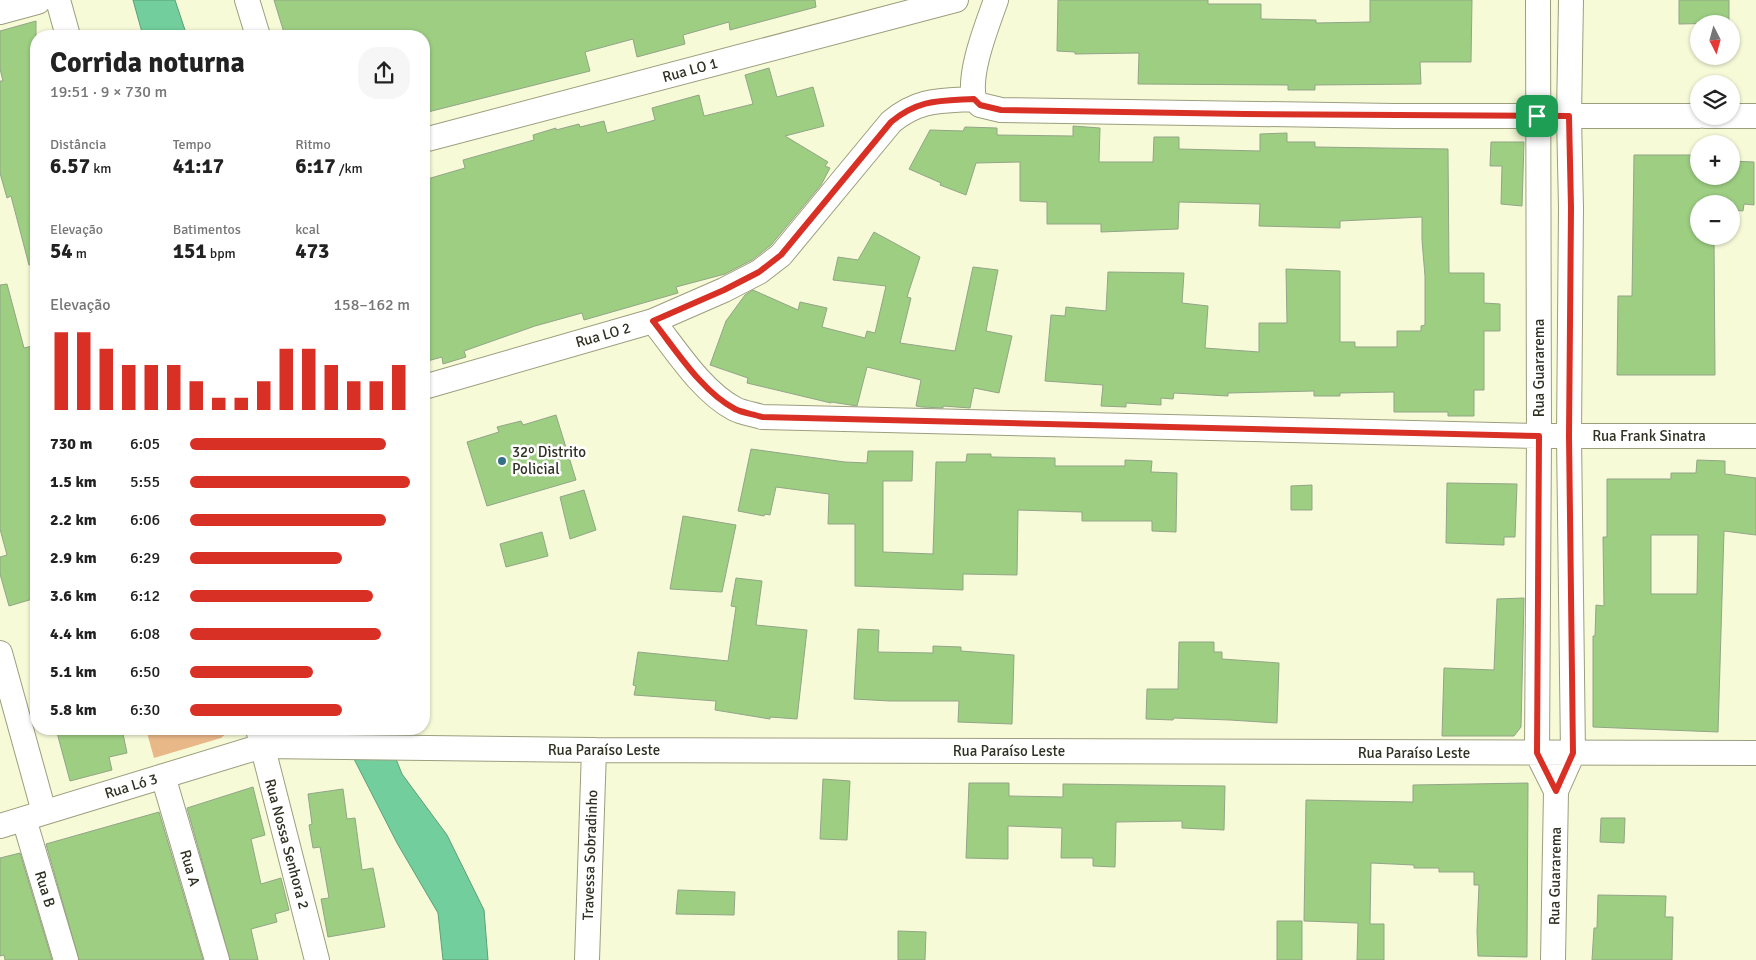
<!DOCTYPE html>
<html lang="pt">
<meta charset="utf-8">
<style>
body{margin:0;font-family:Signika,sans-serif;background:#f6f6f6;color:#222;height:100vh;display:flex;flex-direction:column;font-size:19px;white-space:nowrap}
*{box-sizing:border-box;margin:0}
p{font-size:16px;color:#767676}
.icon{flex:none;width:28px;height:28px;fill:none;stroke:currentColor;stroke-width:2;stroke-linecap:round;stroke-linejoin:round}
.map{position:relative;flex:1;overflow:hidden}
.panel{position:absolute;left:30px;top:30px;width:400px;height:705px;display:flex;flex-direction:column;background:#fff;border-radius:20px;box-shadow:0 1px 4px #0004}
.panel>*{flex:none}
.needle{width:32px;rotate:174deg}
.buttons{position:absolute;left:1690px;top:15px;display:grid;gap:10px}
.buttons a{display:grid;place-items:center;width:50px;height:50px;border-radius:50%;background:#fff;box-shadow:0 1px 4px #0004;font-size:25px}
.pin{position:absolute;display:grid;place-items:center;width:42px;height:42px;color:#fff;margin:-21px;border-radius:10px;box-shadow:0 2px 8px #0006}
.round{display:grid;place-items:center;flex:none;width:52px;height:52px;border-radius:20px;background:#f6f6f6}
.overview{display:flex;align-items:center;justify-content:space-between;height:85px;padding:0 20px}
h1{font-size:28px;font-weight:700;line-height:38px}
.figures{display:grid;grid-template-columns:repeat(3,1fr);gap:8px;height:85px;padding:5px 20px}
.figures div{display:grid;align-content:center}
.figures b{font-size:21px;font-weight:700}
.figures small{font-size:14px;font-weight:400}
.figures p{font-size:14px}
.chart{height:140px;padding:10px 20px}
.chart p{display:flex;justify-content:space-between}
.chart svg{width:100%;height:90px;margin-top:5px;stroke:#d93025;stroke-width:6}
ul{padding:0 20px;list-style:none;font-size:16px}
li{display:grid;grid-template-columns:80px 60px 1fr;align-items:center;height:38px}
li i{height:12px;border-radius:6px;background:#d93025}
.map>svg:first-child{display:block}
.green{fill:#e9b889}
.water{fill:#72ce9c;stroke:#5e9f78}
.building{fill:#9dce82;stroke:#92a588;fill-rule:evenodd}
.lines{fill:none;stroke-linecap:round;stroke-linejoin:round}
.street-casing{stroke:#9c9e7e;stroke-width:26}
.secondary-casing{stroke:#9c9e7e;stroke-width:30}
.street{stroke:#fff;stroke-width:24}
.secondary{stroke:#fff;stroke-width:28}
.route-casing{stroke:#fff;stroke-width:10}
.route{stroke:#d93025;stroke-width:6}
.poi-dot{fill:#346f87;stroke:#fff;stroke-width:2}
.labels{text-anchor:middle;stroke-width:5;stroke-linejoin:round;paint-order:stroke}
.street-label{font-size:15px;fill:#303123;stroke:#fff}
.poi-label{font-size:15px;fill:#303123;stroke:#fff;text-anchor:start}
</style>
<div class="map">
<svg width="1756" height="960" viewBox="0 0 1756 960">
<rect width="100%" height="100%" fill="#f7fad7"/>
<path class="green" d="M 146,729 L 229,729 L 227,733 L 221,738 L 154,758 Z"/>
<path class="water" d="M 133,0 L 175,0 L 187,36 L 143,36 Z
M 348,729 L 387,729 L 389,736 L 350,736 Z
M 354,759 L 396,759 L 402,774 L 447,835 L 484,910 L 488,960 L 443,960 L 438,913 L 397,843 Z"/>
<path class="building" d="M 274,0 L 815,0 L 816,7 L 730,30 L 729,22 L 683,35 L 685,44 L 637,57 L 633,39 L 585,52 L 590,71 L 424,113 L 424,36 L 285,36 Z
M 1058,0 L 1208,0 L 1208,4 L 1261,4 L 1261,19 L 1316,20 L 1316,23 L 1370,22 L 1370,0 L 1472,0 L 1471,62 L 1420,62 L 1421,84 L 1315,85 L 1315,90 L 1288,90 L 1288,85 L 1138,84 L 1139,53 L 1075,54 L 1075,52 L 1057,51 Z
M 1679,0 L 1729,0 L 1729,23 L 1679,24 Z
M 36,21 L 36,264 L 29,265 L 11,196 L 7,198 L 0,173 L 0,81 L 3,81 L 0,69 L 0,31 Z
M 769,68 L 777,97 L 813,87 L 824,126 L 785,136 L 828,162 L 825,166 L 830,168 L 821,185 L 771,245 L 752,260 L 725,274 L 676,287 L 678,293 L 584,320 L 582,313 L 535,326 L 464,351 L 466,357 L 443,364 L 442,357 L 424,362 L 424,180 L 465,168 L 463,160 L 534,140 L 533,135 L 556,128 L 556,130 L 579,124 L 580,127 L 604,121 L 607,133 L 655,120 L 652,108 L 699,95 L 704,116 L 753,104 L 745,75 Z
M 1073,126 L 1100,128 L 1099,162 L 1153,162 L 1154,137 L 1179,137 L 1179,149 L 1260,151 L 1260,134 L 1287,133 L 1287,142 L 1315,142 L 1315,147 L 1448,149 L 1449,273 L 1484,273 L 1484,303 L 1500,304 L 1500,331 L 1484,331 L 1484,390 L 1474,390 L 1474,416 L 1448,416 L 1448,412 L 1394,412 L 1394,392 L 1340,393 L 1340,396 L 1314,396 L 1314,391 L 1228,393 L 1228,396 L 1174,393 L 1173,399 L 1161,398 L 1161,405 L 1126,403 L 1126,407 L 1101,406 L 1103,385 L 1045,381 L 1051,315 L 1065,316 L 1066,307 L 1106,311 L 1108,272 L 1184,273 L 1182,303 L 1208,306 L 1205,348 L 1259,352 L 1259,323 L 1287,323 L 1286,269 L 1340,271 L 1340,342 L 1355,342 L 1355,347 L 1397,347 L 1397,331 L 1421,331 L 1421,326 L 1425,325 L 1425,276 L 1422,240 L 1422,217 L 1340,221 L 1340,228 L 1259,226 L 1260,204 L 1179,202 L 1178,229 L 1101,232 L 1101,224 L 1047,224 L 1047,202 L 1020,201 L 1020,162 L 976,163 L 966,195 L 940,185 L 941,183 L 909,169 L 930,130 L 963,131 L 965,127 L 997,128 L 997,135 L 1073,136 Z
M 1491,142 L 1524,142 L 1522,206 L 1501,204 L 1502,166 L 1490,166 Z
M 1634,155 L 1699,155 L 1699,176 L 1731,176 L 1731,161 L 1754,162 L 1754,205 L 1744,204 L 1743,211 L 1733,210 L 1733,211 L 1731,211 L 1731,204 L 1699,204 L 1699,236 L 1714,236 L 1715,375 L 1617,375 L 1618,296 L 1632,296 Z
M 874,232 L 920,257 L 907,297 L 911,298 L 900,343 L 955,351 L 973,267 L 998,270 L 986,331 L 1012,336 L 999,393 L 974,388 L 970,408 L 943,406 L 943,408 L 922,407 L 916,406 L 921,380 L 867,367 L 857,406 L 831,402 L 831,403 L 747,383 L 748,378 L 710,365 L 726,321 L 745,295 L 753,290 L 798,310 L 800,302 L 827,308 L 822,327 L 865,338 L 867,331 L 875,333 L 886,286 L 833,280 L 838,257 L 858,260 Z
M 7,284 L 24,348 L 36,345 L 36,598 L 9,606 L 0,574 L 0,557 L 7,555 L 0,529 L 0,285 Z
M 556,415 L 576,480 L 487,506 L 467,442 L 499,432 L 497,427 L 521,421 L 523,425 Z
M 751,449 L 845,462 L 867,463 L 868,451 L 913,451 L 912,481 L 883,481 L 883,552 L 933,554 L 936,462 L 966,462 L 967,454 L 991,454 L 991,457 L 1055,458 L 1055,466 L 1125,466 L 1125,460 L 1152,461 L 1151,472 L 1177,473 L 1176,532 L 1152,531 L 1152,521 L 1082,521 L 1082,512 L 1018,510 L 1017,575 L 963,574 L 963,590 L 855,586 L 855,524 L 828,524 L 829,494 L 776,487 L 770,515 L 765,514 L 764,516 L 738,511 Z
M 1697,460 L 1725,461 L 1725,474 L 1756,478 L 1756,535 L 1724,531 L 1718,732 L 1593,727 L 1593,636 L 1595,636 L 1596,605 L 1604,606 L 1603,537 L 1607,537 L 1607,479 L 1671,479 L 1671,473 L 1696,473 ZM 1651,535 L 1698,535 L 1697,594 L 1651,594 Z
M 1447,483 L 1517,484 L 1515,537 L 1504,537 L 1504,545 L 1446,543 Z
M 1312,485 L 1312,510 L 1291,510 L 1291,486 Z
M 584,490 L 596,530 L 570,539 L 560,497 Z
M 683,516 L 736,525 L 722,592 L 670,589 Z
M 542,532 L 548,556 L 506,567 L 500,544 Z
M 736,578 L 762,581 L 756,625 L 807,630 L 797,719 L 770,717 L 770,719 L 715,710 L 716,701 L 634,695 L 636,686 L 633,685 L 638,652 L 728,661 L 736,607 L 731,606 Z
M 1524,598 L 1521,727 L 1514,736 L 1442,736 L 1444,668 L 1494,670 L 1497,599 Z
M 858,629 L 879,630 L 878,652 L 933,653 L 933,646 L 961,647 L 961,651 L 1014,655 L 1012,724 L 958,722 L 959,701 L 890,701 L 854,699 Z
M 1179,642 L 1214,642 L 1214,652 L 1222,652 L 1222,659 L 1279,663 L 1277,723 L 1230,720 L 1174,718 L 1173,720 L 1146,719 L 1147,689 L 1178,689 Z
M 56,729 L 122,729 L 127,753 L 109,757 L 112,770 L 70,781 Z
M 823,779 L 850,781 L 847,840 L 820,839 Z
M 969,783 L 1009,783 L 1009,796 L 1063,797 L 1063,784 L 1225,786 L 1224,830 L 1182,828 L 1182,821 L 1116,822 L 1115,867 L 1093,866 L 1093,858 L 1061,858 L 1062,828 L 1008,826 L 1008,859 L 966,858 Z
M 1528,783 L 1527,957 L 1478,956 L 1477,931 L 1479,885 L 1474,885 L 1474,872 L 1439,872 L 1439,868 L 1414,868 L 1414,865 L 1371,863 L 1370,924 L 1384,924 L 1384,960 L 1357,960 L 1358,923 L 1304,921 L 1306,800 L 1413,802 L 1413,785 Z
M 253,787 L 265,835 L 251,839 L 261,884 L 281,878 L 289,910 L 275,914 L 277,922 L 251,929 L 258,960 L 230,960 L 187,808 Z
M 343,789 L 347,819 L 355,818 L 362,870 L 373,868 L 385,927 L 328,937 L 321,899 L 329,898 L 320,847 L 313,848 L 309,825 L 312,824 L 308,794 Z
M 159,812 L 203,960 L 79,960 L 46,844 Z
M 1601,818 L 1625,818 L 1624,843 L 1600,842 Z
M 20,853 L 52,960 L 5,960 L 4,955 L 0,956 L 0,858 Z
M 678,890 L 735,892 L 734,915 L 676,914 Z
M 1598,895 L 1666,896 L 1665,917 L 1673,917 L 1672,960 L 1592,960 L 1594,928 L 1597,928 Z
M 1277,921 L 1302,921 L 1302,960 L 1277,960 Z
M 898,931 L 926,932 L 925,960 L 898,960 Z"/>
<g class="lines">
<g class="street-casing">
<path id="street" d="M 58,0 L 68,36
M 247,0 L 258,36
M 1538,0 L 1539,436 L 1537,753 L 1556,791
M 974,99 L 980,105 L 1001,110 L 1394,116 L 1699,116
M 974,99 C 968,72 987,26 996,0
M 1705,116 L 1756,116
M 424,140 L 956,0
M 653,321 C 676,350 702,392 735,409 C 743,413 753,414 762,417 L 1539,436 L 1756,436
M 424,387 L 653,321 L 724,290 L 759,272 L 781,255 L 891,122 C 919,99 939,101 974,99
M 0,653 L 44,812
M 258,729 L 317,960
M 163,776 L 217,960
M 24,819 L 66,960
M 0,826 L 262,746 L 594,750 L 1756,753
M 587,960 L 594,750
M 1553,960 L 1556,791 L 1573,753 L 1569,436 L 1571,208 L 1569,116 L 1571,0"/>
</g>
<g class="secondary-casing">
<path id="secondary" d="M 0,10 L 37,0"/>
</g>
<use href="#street" class="street"/>
<use href="#secondary" class="secondary"/>
</g>
<g class="lines">
<g class="route-casing">
<path id="route" d="M 974,99 L 980,105 L 1001,110 L 1245,114 L 1569,116 L 1571,208 L 1569,436 L 1573,753 L 1556,791 L 1537,753 L 1539,436 L 762,417 C 753,414 743,413 735,409 C 702,392 676,350 653,321 L 724,290 L 759,272 L 781,255 L 891,122 C 919,99 940,101 974,99 Z"/>
</g>
<use href="#route" class="route"/>
</g>
<circle class="poi-dot" cx="502" cy="461" r="5"/>
<g class="labels">
<g class="street-label">
<text transform="translate(690 70) rotate(-15)" y="5">Rua LO 1</text>
<text transform="translate(603 335) rotate(-16)" y="5">Rua LO 2</text>
<text transform="translate(1539 368) rotate(-90)" y="5">Rua Guararema</text>
<text x="1649" y="441">Rua Frank Sinatra</text>
<text x="604" y="755">Rua Paraíso Leste</text>
<text x="1009" y="756">Rua Paraíso Leste</text>
<text x="1414" y="758">Rua Paraíso Leste</text>
<text transform="translate(131 786) rotate(-17)" y="5">Rua Ló 3</text>
<text transform="translate(287 844) rotate(75)" y="5">Rua Nossa Senhora 2</text>
<text transform="translate(590 855) rotate(-88)" y="5">Travessa Sobradinho</text>
<text transform="translate(190 868) rotate(74)" y="5">Rua A</text>
<text transform="translate(1555 876) rotate(-89)" y="5">Rua Guararema</text>
<text transform="translate(45 889) rotate(73)" y="5">Rua B</text>
</g>
<g class="poi-label">
<text x="512" y="457">32º Distrito<tspan x="512" dy="17">Policial</tspan></text>
</g>
</g>
</svg>
<div class="buttons">
<a><svg class="needle" viewBox="-14 -14 28 28"><path d="M0-13l5 13h-10z" fill="#e53935"/><path d="M0 13l5-13h-10z" fill="#767676"/></svg></a>
<a><svg class="icon" aria-label="layers" viewBox="0 0 24 24"><path d="M12 4l9 5-9 5-9-5zM3 14l9 5 9-5"/></svg></a>
<a>+</a>
<a>−</a>
</div>
<div class="pin" style="left:1537px;top:116px;background:#1e9e55"><svg class="icon" aria-label="arrive" viewBox="0 0 24 24"><path d="M6 21V4h12l-3 4 3 4H6"/></svg></div>
<section class="panel">
<div class="overview"><div><h1>Corrida noturna</h1><p>19:51 · 9 × 730 m</p></div><a class="round"><svg class="icon" aria-label="share" viewBox="0 0 24 24"><path d="M12 15V3M7 8l5-5 5 5M5 13v7h14v-7"/></svg></a></div>
<div class="figures">
<div><p>Distância</p><b>6.57<small> km</small></b></div>
<div><p>Tempo</p><b>41:17</b></div>
<div><p>Ritmo</p><b>6:17<small> /km</small></b></div>
</div>
<div class="figures">
<div><p>Elevação</p><b>54<small> m</small></b></div>
<div><p>Batimentos</p><b>151<small> bpm</small></b></div>
<div><p>kcal</p><b>473</b></div>
</div>
<div class="chart"><p><span>Elevação</span>158–162 m</p>
<svg viewBox="0 0 160 44" preserveAspectRatio="none"><path d="M5 44V6M15 44V6M25 44V14M35 44V22M45 44V22M55 44V22M65 44V30M75 44V38M85 44V38M95 44V30M105 44V14M115 44V14M125 44V22M135 44V30M145 44V30M155 44V22"/></svg>
</div>
<ul>
<li><b>730 m</b>6:05<i style="width:89%"></i></li>
<li><b>1.5 km</b>5:55<i style="width:100%"></i></li>
<li><b>2.2 km</b>6:06<i style="width:89%"></i></li>
<li><b>2.9 km</b>6:29<i style="width:69%"></i></li>
<li><b>3.6 km</b>6:12<i style="width:83%"></i></li>
<li><b>4.4 km</b>6:08<i style="width:87%"></i></li>
<li><b>5.1 km</b>6:50<i style="width:56%"></i></li>
<li><b>5.8 km</b>6:30<i style="width:69%"></i></li>
</ul>
</section>
</div>
